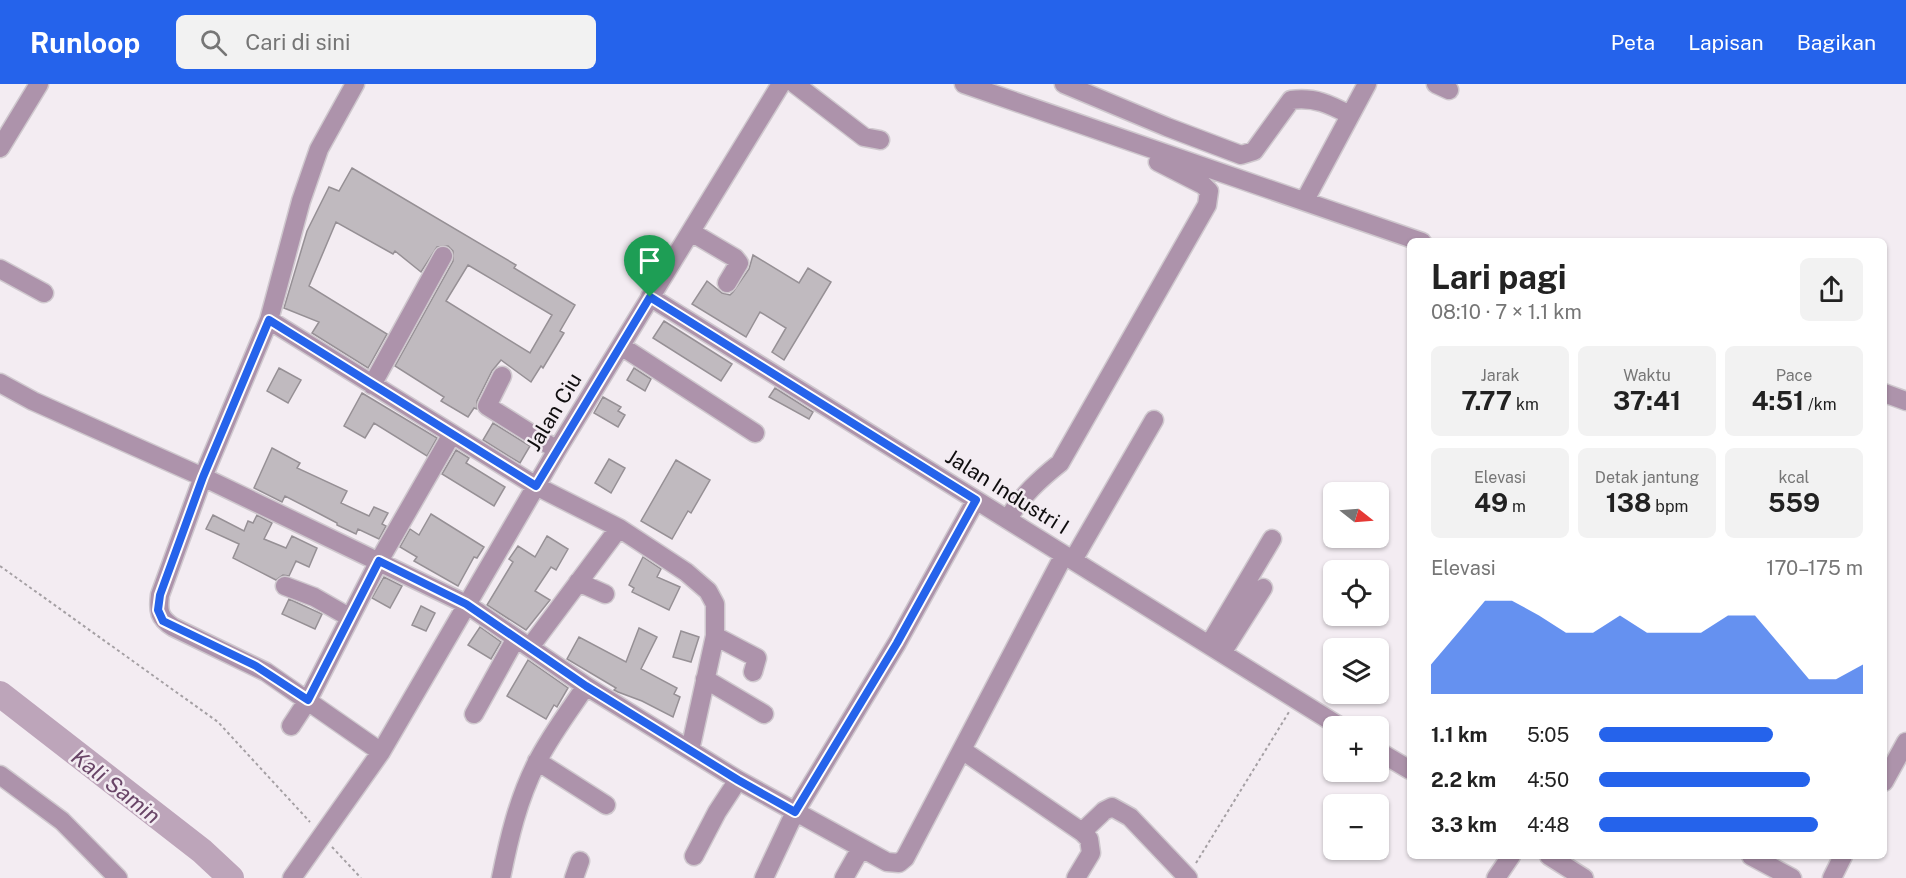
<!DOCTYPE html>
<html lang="id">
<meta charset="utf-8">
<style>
body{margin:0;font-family:"Public Sans",sans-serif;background:#f2f2f2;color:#222;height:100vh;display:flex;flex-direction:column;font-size:22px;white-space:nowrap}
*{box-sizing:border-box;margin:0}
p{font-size:20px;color:#767676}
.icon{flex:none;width:33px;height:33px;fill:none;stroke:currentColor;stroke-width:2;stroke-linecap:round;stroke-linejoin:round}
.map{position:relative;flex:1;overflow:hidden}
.side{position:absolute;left:1407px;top:154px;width:480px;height:621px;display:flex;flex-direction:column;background:#fff;border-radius:9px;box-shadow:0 2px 4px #0004}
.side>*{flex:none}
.needle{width:39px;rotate:107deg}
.buttons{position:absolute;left:1323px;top:398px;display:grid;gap:12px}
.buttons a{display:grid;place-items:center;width:66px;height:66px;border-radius:9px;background:#fff;box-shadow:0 2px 4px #0004;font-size:30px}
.pin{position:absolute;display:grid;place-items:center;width:51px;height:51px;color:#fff;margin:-62px -26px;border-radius:50% 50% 50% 0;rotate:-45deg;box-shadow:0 0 6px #0007}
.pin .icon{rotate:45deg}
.round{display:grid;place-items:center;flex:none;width:63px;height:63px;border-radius:9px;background:#f2f2f2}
.head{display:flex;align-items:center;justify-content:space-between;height:102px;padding:0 24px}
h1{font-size:33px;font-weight:700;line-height:45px}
.metrics{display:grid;grid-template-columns:repeat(3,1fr);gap:9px;height:102px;padding:6px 24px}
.metrics div{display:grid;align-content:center;border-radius:9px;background:#f2f2f2;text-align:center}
.metrics b{font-size:26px;font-weight:700}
.metrics small{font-size:16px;font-weight:400}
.metrics p{font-size:16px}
.chart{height:168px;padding:12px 24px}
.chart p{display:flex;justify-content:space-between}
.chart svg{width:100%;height:108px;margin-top:6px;fill:#2563eb;opacity:.7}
ul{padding:0 24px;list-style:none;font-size:20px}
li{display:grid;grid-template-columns:96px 72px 1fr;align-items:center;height:45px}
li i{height:15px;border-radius:8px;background:#2563eb}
header{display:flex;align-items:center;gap:36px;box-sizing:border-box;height:84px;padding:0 30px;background:#2563eb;color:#fff}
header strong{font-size:28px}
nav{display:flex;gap:33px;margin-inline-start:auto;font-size:21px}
.search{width:420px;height:54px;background:#f2f2f2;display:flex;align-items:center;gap:15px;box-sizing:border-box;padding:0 21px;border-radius:9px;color:#767676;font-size:22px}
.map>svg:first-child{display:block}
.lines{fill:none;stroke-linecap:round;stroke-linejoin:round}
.river{stroke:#bda5ba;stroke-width:26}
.building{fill:#c0babf;stroke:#969095;stroke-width:1.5;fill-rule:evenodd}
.minor-casing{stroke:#cfc8ce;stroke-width:21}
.path{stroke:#a5a0a4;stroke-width:2;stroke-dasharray:3 3;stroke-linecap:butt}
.minor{stroke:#ad93ab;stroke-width:18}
.route-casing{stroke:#fff;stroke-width:12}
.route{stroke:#2563eb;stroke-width:8}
.labels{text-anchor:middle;stroke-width:5;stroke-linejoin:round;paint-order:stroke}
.street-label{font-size:21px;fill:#0f0d0e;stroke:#f3ecf2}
.water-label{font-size:22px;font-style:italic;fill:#694567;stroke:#f3ecf2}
</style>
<header>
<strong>Runloop</strong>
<div class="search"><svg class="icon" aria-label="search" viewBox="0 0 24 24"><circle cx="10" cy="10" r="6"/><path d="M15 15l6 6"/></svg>Cari di sini</div>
<nav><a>Peta</a><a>Lapisan</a><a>Bagikan</a></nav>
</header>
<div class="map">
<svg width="1906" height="794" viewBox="0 0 1906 794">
<rect width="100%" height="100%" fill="#f3ecf2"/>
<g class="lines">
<path class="river" d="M 0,610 L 202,767 L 231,794"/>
</g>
<path class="building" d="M 352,84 L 516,181 L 514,184 L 575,221 L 560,247 L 564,249 L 543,284 L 541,282 L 531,298 L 501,276 L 492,287 L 477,317 L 477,325 L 474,324 L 468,333 L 441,317 L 444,313 L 395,282 L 453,177 L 453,167 L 448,162 L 437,163 L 421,188 L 395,167 L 393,170 L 336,138 L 309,202 L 387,250 L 368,284 L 312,249 L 319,238 L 284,224 L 307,147 L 329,103 L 339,107 ZM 468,181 L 552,231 L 530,269 L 446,217 Z
M 753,171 L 799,199 L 808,184 L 831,198 L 784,276 L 772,268 L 786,244 L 760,228 L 746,253 L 692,220 L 707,197 L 722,209 L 730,211 L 733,208 L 749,185 Z
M 664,237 L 732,280 L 721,297 L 653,254 Z
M 279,284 L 301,296 L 288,319 L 267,307 Z
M 634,284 L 651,295 L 645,307 L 627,296 Z
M 775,304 L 813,328 L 809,335 L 769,313 Z
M 362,309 L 437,354 L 427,372 L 374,339 L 365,354 L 344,342 Z
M 603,313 L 621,323 L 618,327 L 625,331 L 618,343 L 594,329 Z
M 493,339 L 530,362 L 520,379 L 483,356 Z
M 272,364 L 300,379 L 297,384 L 347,407 L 341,419 L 369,432 L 374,423 L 388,429 L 382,440 L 386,442 L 379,455 L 358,445 L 356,450 L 337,441 L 337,439 L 318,429 L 285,412 L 282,418 L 254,404 Z
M 456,366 L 469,374 L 466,379 L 505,403 L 494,422 L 442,390 Z
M 609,375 L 625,384 L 611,409 L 595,399 Z
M 676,376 L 710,396 L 691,429 L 688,427 L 672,455 L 641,437 Z
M 431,430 L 484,463 L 477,474 L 474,473 L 458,502 L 414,477 L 417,473 L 400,463 L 410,445 L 419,451 Z
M 213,431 L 244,447 L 248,437 L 253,439 L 257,431 L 272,439 L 264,455 L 286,464 L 292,452 L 317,464 L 309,483 L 296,477 L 289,492 L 283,491 L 276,496 L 233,474 L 239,460 L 206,445 Z
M 547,452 L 568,465 L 556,486 L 551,483 L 535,507 L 550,516 L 526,546 L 487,521 L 513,478 L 509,475 L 518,462 L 535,473 Z
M 643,473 L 661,485 L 657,493 L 680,503 L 669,526 L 632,508 L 634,504 L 629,501 Z
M 384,493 L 402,502 L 390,524 L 372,514 Z
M 289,515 L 322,530 L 315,545 L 282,530 Z
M 421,522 L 435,529 L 426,547 L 412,541 Z
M 480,543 L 501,558 L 491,575 L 468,561 Z
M 639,544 L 657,553 L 641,585 L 677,604 L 674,610 L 680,613 L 673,633 L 642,617 L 618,608 L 614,606 L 616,604 L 567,575 L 579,553 L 626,578 Z
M 681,547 L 699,553 L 691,578 L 673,573 Z
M 528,576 L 568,604 L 557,623 L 554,621 L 546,635 L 507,612 Z"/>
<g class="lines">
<g class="minor-casing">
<path id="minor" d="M 355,0 L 319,65 L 301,117 L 269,236 L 203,393 L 160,511 C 158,527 159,534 173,543 L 266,588 L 381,668
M 795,0 L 864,53 L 880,56
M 964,0 L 1422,158
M 1064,0 L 1167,43 L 1241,71 L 1254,67 L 1291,16 C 1315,13 1329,20 1350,31
M 1436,0 L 1449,6
M 0,64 L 39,0
M 1305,116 L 1367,0
M 691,148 L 735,174 L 739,179 L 727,199
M 0,185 L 44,209
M 650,213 L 1339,642
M 269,236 L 536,402 L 619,444 L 686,488 L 708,507 L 715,520 L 715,552 L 690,666
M 621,262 L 755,349
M 502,292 L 487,322 L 557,366
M 0,299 L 33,317 L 203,393 L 466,520 L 586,602 L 738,696 L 887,778 L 899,779 L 905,774 L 1064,471
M 372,301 L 443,172
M 1884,309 L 1906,317
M 1008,435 C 1021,412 1040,395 1060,379 L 1207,121 L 1209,107 L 1203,101 L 1158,78
M 1073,476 L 1154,336
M 578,498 L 605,510
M 285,502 L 314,513 L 349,533
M 715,552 L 757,574 L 753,588
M 1209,561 L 1272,455
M 530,563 L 619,444
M 1222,569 L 1263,504
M 705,595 L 764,630
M 474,630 L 516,554
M 291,642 L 308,616 L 379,477 L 452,350
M 962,666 L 1082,748 L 1104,727 L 1112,723 L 1130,733 L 1188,794
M 1378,667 L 1410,686
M 537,677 L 606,721
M 0,691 L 62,737 L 118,794
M 1884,698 L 1906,658
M 694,772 L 717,728 L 738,696
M 1549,772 L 1584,794
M 1751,772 L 1792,794
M 292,794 L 381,668 L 557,366 L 781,0
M 501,794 C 509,754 518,716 536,680 C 550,652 569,627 586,602
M 574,794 L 580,777
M 764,794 L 795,728 L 897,559 L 976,416
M 844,794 L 861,764
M 1076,794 L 1091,769 L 1089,755 L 1082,748
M 1496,794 L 1511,772
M 1832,794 L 1843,772"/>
</g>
<path class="path" d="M 0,482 L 218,638 L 310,738
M 332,763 L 361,794
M 1196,779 L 1289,628"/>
<use href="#minor" class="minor"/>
</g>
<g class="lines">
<g class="route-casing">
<path id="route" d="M 650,213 L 976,416 L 897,559 L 795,728 L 738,696 L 586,602 L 466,520 L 379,477 L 308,616 L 256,582 L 163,537 L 158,526 L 160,511 L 203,393 L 269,236 L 536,402 Z"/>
</g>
<use href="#route" class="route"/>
</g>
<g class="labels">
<g class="street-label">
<text transform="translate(554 328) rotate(-59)" y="7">Jalan Ciu</text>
<text transform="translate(1007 408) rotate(32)" y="7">Jalan Industri I</text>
</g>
<g class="water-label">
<text transform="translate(116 702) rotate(38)" y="8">Kali Samin</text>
</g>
</g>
</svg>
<div class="buttons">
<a><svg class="needle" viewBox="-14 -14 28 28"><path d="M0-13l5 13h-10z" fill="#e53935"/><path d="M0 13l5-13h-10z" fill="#767676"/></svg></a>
<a><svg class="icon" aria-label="locate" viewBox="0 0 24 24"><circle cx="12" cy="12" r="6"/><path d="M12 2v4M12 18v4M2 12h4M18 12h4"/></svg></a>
<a><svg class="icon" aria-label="layers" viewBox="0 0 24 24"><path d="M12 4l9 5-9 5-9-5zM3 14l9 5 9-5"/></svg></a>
<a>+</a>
<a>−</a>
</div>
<div class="pin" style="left:650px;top:213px;background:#1e9e55"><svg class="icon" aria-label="arrive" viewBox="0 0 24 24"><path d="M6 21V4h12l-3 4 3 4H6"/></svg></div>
<section class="side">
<div class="head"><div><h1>Lari pagi</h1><p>08:10 · 7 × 1.1 km</p></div><a class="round"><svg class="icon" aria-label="share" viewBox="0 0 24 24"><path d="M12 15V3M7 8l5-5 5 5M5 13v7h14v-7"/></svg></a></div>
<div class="metrics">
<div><p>Jarak</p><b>7.77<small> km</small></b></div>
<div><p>Waktu</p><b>37:41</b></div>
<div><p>Pace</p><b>4:51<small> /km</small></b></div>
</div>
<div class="metrics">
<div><p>Elevasi</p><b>49<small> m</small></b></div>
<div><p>Detak jantung</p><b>138<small> bpm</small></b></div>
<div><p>kcal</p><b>559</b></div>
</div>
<div class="chart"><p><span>Elevasi</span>170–175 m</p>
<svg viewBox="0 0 160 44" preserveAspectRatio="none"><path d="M0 44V32L10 19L20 6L30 6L40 12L50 19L60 19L70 12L80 19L90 19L100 19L110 12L120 12L130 25L140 38L150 38L160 32V44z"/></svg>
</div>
<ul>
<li><b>1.1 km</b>5:05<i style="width:66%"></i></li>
<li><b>2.2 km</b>4:50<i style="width:80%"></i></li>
<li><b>3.3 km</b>4:48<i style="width:83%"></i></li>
</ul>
</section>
</div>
